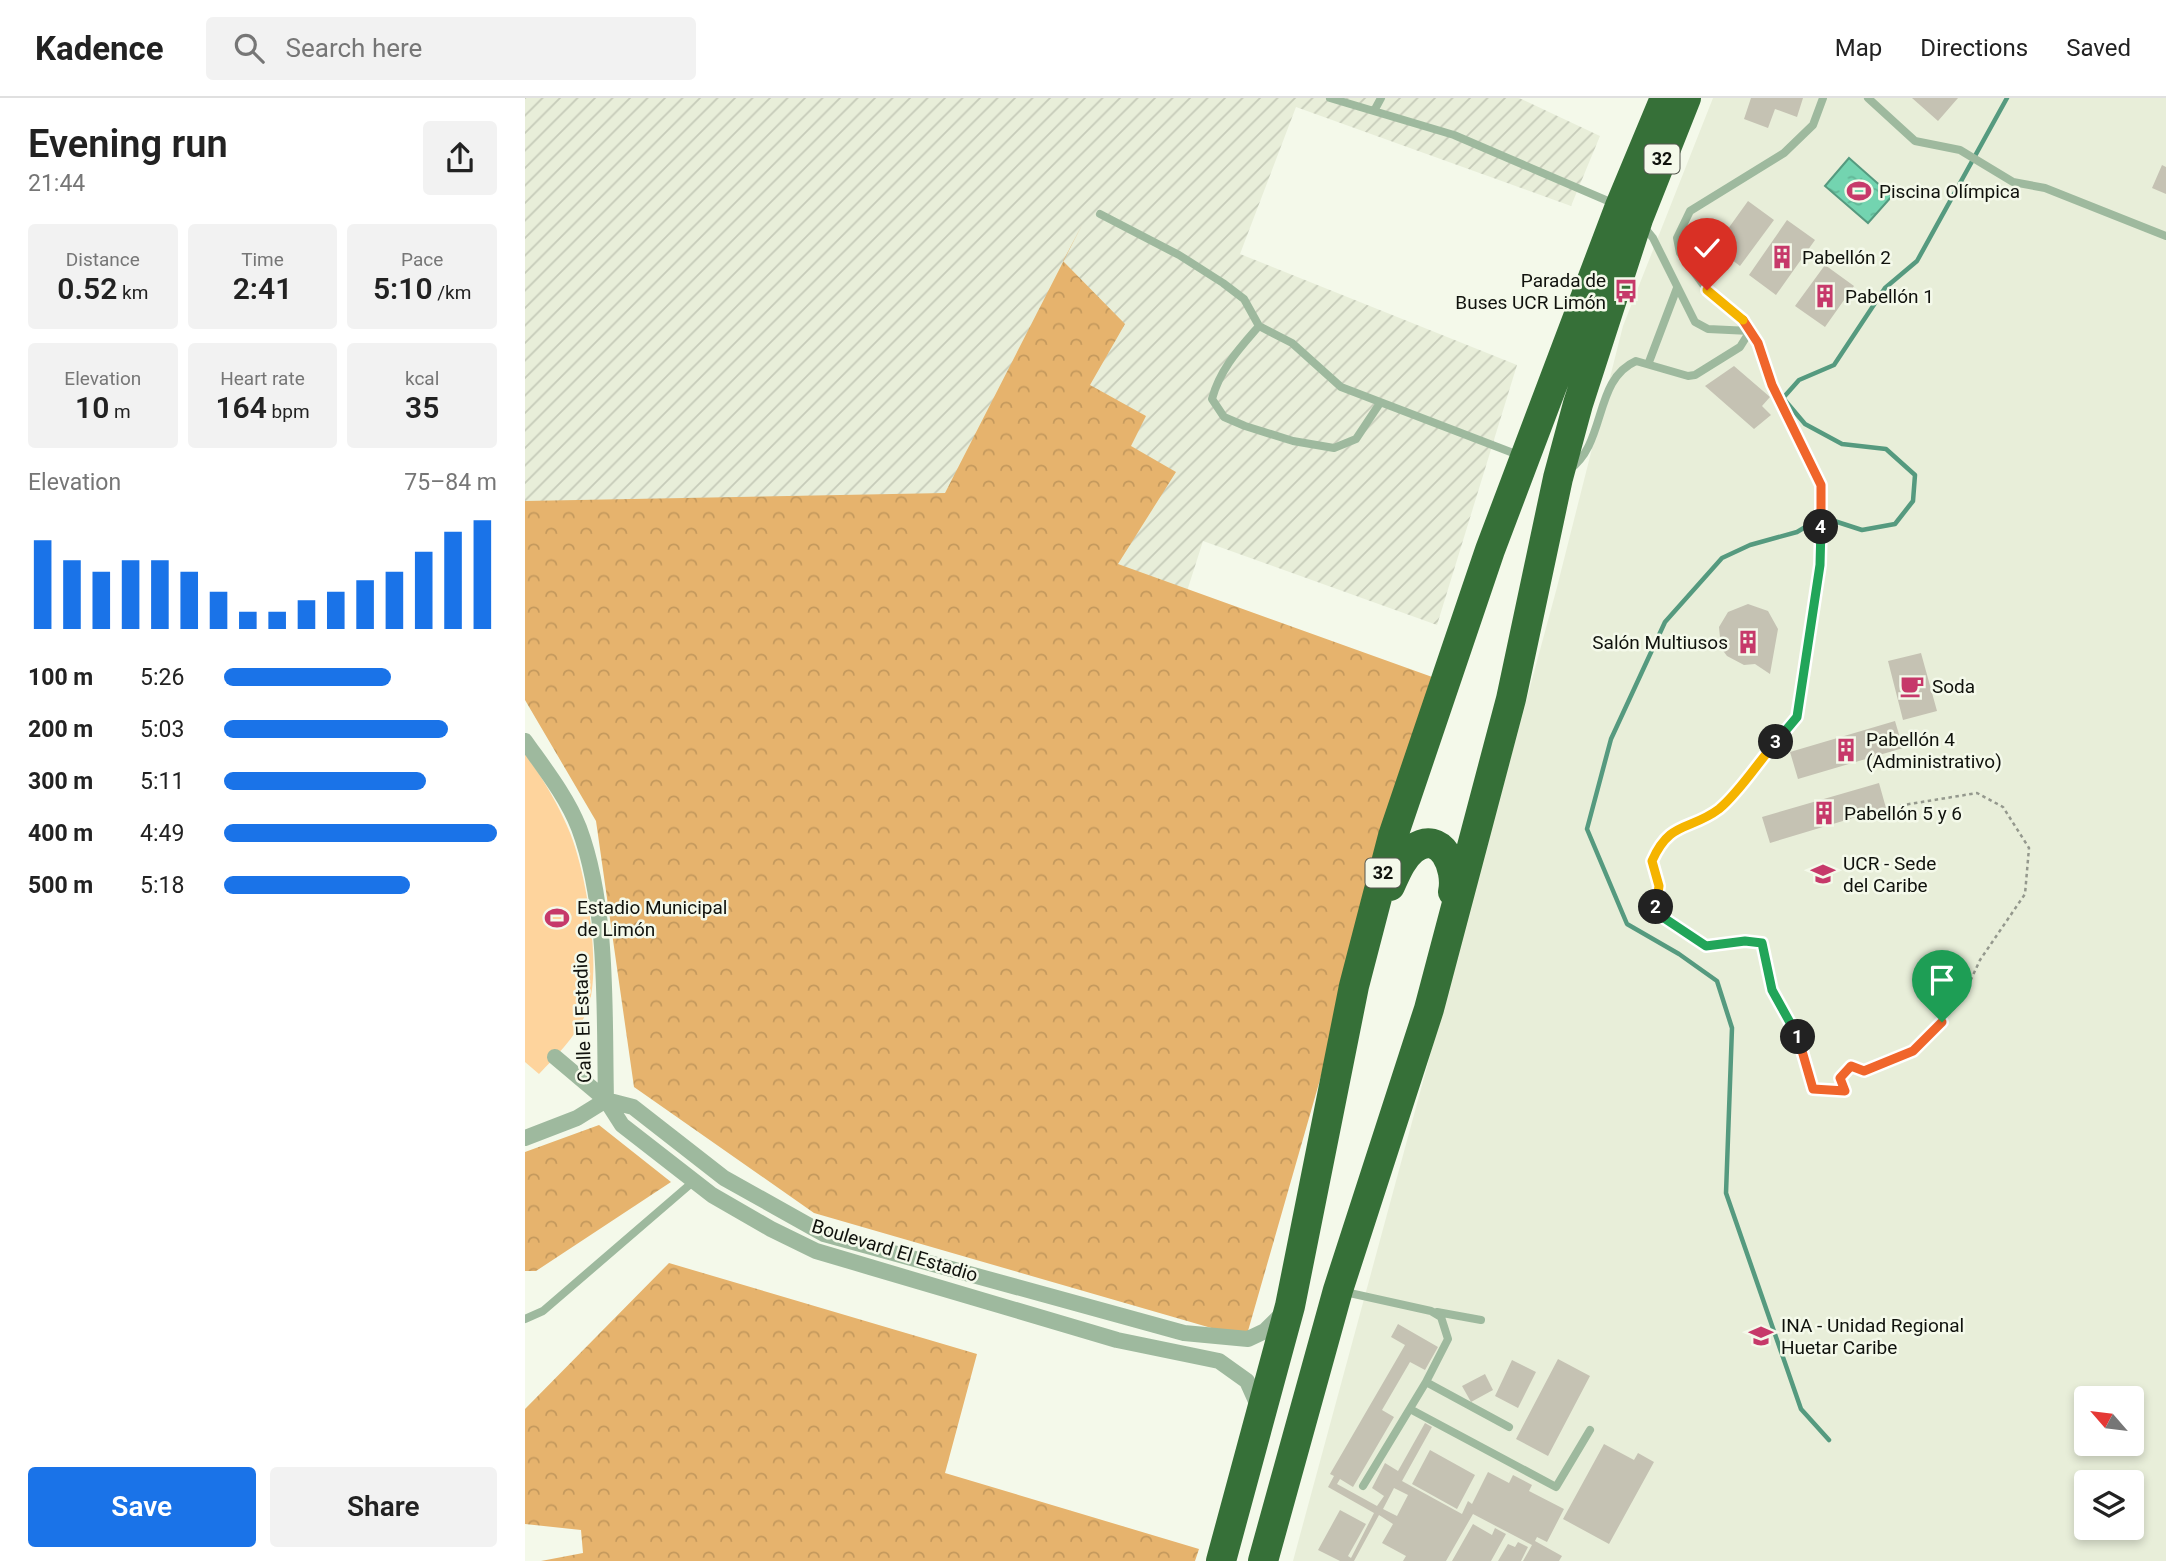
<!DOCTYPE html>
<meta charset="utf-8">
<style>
body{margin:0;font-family:Roboto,sans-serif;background:#f2f2f2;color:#222;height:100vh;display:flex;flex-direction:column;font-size:26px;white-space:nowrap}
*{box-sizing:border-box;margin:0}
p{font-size:23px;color:#767676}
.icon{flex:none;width:38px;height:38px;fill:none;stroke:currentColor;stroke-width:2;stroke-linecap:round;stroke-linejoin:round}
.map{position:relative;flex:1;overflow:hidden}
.drawer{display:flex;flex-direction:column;background:#fff;width:525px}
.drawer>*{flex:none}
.needle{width:46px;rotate:298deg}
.tools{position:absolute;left:1549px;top:1288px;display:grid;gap:14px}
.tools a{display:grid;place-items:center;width:70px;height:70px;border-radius:7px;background:#fff;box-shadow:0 4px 10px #0003;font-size:35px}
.pin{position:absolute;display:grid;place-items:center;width:60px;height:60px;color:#fff;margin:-72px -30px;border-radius:50% 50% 50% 0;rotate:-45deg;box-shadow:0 0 7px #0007}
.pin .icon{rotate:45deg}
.km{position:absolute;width:35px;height:35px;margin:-18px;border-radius:50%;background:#222;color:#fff;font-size:19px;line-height:35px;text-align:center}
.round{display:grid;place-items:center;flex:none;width:74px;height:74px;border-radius:7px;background:#f2f2f2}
.overview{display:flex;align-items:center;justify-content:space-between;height:119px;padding:0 28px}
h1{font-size:38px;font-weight:600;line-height:52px}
.stats{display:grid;grid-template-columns:repeat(3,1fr);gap:10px;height:119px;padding:7px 28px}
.stats div{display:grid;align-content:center;border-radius:7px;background:#f2f2f2;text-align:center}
.stats b{font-size:30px;font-weight:600}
.stats small{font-size:19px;font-weight:400}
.stats p{font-size:19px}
.chart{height:196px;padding:14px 28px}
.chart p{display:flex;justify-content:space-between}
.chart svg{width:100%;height:126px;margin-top:7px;stroke:#1a73e8;stroke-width:6}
.primary-button{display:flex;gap:14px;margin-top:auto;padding:14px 28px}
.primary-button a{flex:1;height:80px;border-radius:7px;background:#1a73e8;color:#fff;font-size:28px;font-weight:600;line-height:80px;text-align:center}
.primary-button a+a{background:#f2f2f2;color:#222}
ul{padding:0 28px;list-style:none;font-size:23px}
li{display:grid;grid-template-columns:112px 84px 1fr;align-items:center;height:52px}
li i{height:18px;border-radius:9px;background:#1a73e8}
header{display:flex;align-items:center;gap:42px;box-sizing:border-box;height:98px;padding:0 35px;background:#fff;border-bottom:2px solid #e0e0e0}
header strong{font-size:33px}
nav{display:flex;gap:38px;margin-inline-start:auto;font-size:24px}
.search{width:490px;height:63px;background:#f2f2f2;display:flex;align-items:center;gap:18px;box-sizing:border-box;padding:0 24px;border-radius:7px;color:#767676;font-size:26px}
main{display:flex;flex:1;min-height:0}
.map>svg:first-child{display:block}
.built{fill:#e8eed9;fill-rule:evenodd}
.industrial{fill:url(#industrial-furrows)}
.green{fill:#fed49d}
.forest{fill:url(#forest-crowns)}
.water{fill:url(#water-ripples);stroke:#559a7f;stroke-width:2}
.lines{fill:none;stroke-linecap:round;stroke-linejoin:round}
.stream{stroke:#559a7f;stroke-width:4.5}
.building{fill:#c5c2b3;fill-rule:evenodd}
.path{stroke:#94988d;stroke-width:2.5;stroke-dasharray:3.5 3.5;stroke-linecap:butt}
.lane{stroke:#9eb99e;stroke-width:8}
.street{stroke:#9eb99e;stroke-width:16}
.highway{stroke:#367038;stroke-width:30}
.split-1-casing{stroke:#fff;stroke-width:14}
.split-2-casing{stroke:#fff;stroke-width:14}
.split-3-casing{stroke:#fff;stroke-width:14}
.split-4-casing{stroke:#fff;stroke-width:14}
.split-5-casing{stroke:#fff;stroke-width:14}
.split-6-casing{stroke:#fff;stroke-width:14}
.split-1{stroke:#f0652b;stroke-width:9}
.split-2{stroke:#22a559;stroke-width:9}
.split-3{stroke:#f5b400;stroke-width:9}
.split-4{stroke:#22a559;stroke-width:9}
.split-5{stroke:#f0652b;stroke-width:9}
.split-6{stroke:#f5b400;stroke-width:9}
.labels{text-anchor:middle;stroke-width:5;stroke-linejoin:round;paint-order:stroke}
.shield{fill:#f4f9ea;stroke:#54574f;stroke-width:2}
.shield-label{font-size:18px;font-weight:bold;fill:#10120d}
.poi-label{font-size:19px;fill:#10120d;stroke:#f4f9ea;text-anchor:start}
.street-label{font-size:19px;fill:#10120d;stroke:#f4f9ea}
</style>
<header>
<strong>Kadence</strong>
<div class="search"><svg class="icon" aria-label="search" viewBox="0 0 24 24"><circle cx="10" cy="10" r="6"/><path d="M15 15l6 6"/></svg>Search here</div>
<nav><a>Map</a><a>Directions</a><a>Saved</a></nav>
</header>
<main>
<section class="drawer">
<div class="overview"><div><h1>Evening run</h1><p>21:44</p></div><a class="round"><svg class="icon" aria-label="share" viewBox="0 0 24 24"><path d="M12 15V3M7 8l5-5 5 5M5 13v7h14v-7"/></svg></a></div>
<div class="stats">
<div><p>Distance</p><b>0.52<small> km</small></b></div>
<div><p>Time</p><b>2:41</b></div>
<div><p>Pace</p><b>5:10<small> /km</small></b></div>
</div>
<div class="stats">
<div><p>Elevation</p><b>10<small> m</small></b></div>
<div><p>Heart rate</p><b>164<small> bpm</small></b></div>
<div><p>kcal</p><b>35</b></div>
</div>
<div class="chart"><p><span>Elevation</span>75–84 m</p>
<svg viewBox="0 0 160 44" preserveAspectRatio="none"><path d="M5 44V13M15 44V20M25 44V24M35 44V20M45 44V20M55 44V24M65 44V31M75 44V38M85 44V38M95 44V34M105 44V31M115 44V27M125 44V24M135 44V17M145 44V10M155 44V6"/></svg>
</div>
<ul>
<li><b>100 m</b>5:26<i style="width:61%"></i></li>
<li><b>200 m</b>5:03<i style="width:82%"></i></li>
<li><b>300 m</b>5:11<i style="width:74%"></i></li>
<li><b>400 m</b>4:49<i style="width:100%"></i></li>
<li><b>500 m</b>5:18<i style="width:68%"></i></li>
</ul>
<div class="primary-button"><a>Save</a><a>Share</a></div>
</section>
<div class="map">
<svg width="1641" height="1463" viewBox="0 0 1641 1463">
<defs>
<pattern id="industrial-furrows" width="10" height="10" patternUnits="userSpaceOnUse" patternTransform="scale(1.75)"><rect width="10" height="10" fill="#e8eed9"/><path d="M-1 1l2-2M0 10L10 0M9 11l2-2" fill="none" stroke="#c6cbb9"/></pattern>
<pattern id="forest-crowns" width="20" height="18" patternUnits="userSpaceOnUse" patternTransform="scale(1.75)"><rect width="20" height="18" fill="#e6b36d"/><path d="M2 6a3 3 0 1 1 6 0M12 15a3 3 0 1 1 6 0" fill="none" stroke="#c4995d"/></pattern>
<pattern id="water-ripples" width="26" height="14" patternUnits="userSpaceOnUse" patternTransform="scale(1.75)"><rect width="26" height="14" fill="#73d4b0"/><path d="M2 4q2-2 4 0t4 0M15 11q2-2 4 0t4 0" fill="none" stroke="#62b596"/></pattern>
</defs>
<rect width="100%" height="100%" fill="#f4f9ea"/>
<path class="built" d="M 1188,0 L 1641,0 L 1641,1463 L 768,1463 L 1031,493 L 1098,228 ZM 1561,1300 L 1606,1300 L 1606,1346 L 1561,1346 ZM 1561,1384 L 1606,1384 L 1606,1430 L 1561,1430 Z"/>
<path class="industrial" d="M 0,0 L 994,0 L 1075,38 L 1046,108 L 771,9 L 715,156 L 992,267 L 912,527 L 678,443 L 504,989 L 0,581 Z"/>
<path class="green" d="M 0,656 C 17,679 32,704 43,730 C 61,770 78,872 62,913 C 52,938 32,957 14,976 L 0,964 Z"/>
<path class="forest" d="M 558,125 L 538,163 L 600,226 L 565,287 L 621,318 L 606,348 L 651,374 L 593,466 L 910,580 L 721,1240 L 289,1115 L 109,989 L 71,723 L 0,602 L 0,403 L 420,395 Z
M 74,1027 L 146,1084 L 11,1173 L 0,1173 L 0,1054 Z
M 144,1165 L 452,1256 L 420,1375 L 674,1451 L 670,1463 L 16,1463 L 58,1455 L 56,1432 L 0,1426 L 0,1311 Z"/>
<path class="water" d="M 1324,60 L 1367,98 L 1343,125 L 1300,88 Z"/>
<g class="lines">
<path class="stream" d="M 1304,1342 L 1276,1311 L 1201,1095 L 1207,930 L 1192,883 L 1154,856 L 1102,826 L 1062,731 L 1086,641 L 1140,524 L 1197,460 L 1225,447 L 1272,434 L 1297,419 L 1337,432 L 1370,426 L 1388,403 L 1390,377 L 1361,351 L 1317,346 L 1280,326 L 1258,300 L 1274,282 L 1309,267 L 1360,190 L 1392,163 L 1482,0"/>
</g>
<path class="building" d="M 1226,0 L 1278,0 L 1272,19 L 1250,11 L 1243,30 L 1219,21 Z
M 1387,0 L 1433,0 L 1413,23 Z
M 1637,67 L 1641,69 L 1641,96 L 1627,90 Z
M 1223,103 L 1249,122 L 1215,168 L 1190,149 Z
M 1262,122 L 1290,142 L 1251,197 L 1224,177 Z
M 1300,167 L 1329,188 L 1300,229 L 1270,208 Z
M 1209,268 L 1245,299 L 1237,308 L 1246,317 L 1229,331 L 1180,288 Z
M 1223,506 L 1243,513 L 1253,531 L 1245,576 L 1230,566 L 1219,567 L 1202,558 L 1196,550 L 1194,529 L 1203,514 Z
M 1396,555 L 1412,613 L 1378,622 L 1363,563 Z
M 1370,623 L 1378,650 L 1273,681 L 1265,654 Z
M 1354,685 L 1361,710 L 1245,745 L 1237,719 Z
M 873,1226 L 913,1249 L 900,1272 L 885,1264 L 857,1312 L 869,1319 L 828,1389 L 815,1381 L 812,1386 L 852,1408 L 859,1398 L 847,1390 L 860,1365 L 873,1373 L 900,1325 L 907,1329 L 877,1383 L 937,1416 L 943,1403 L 947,1406 L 963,1374 L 984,1385 L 988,1377 L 1007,1387 L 1004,1393 L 1039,1411 L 1022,1444 L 1012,1439 L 1010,1443 L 1037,1458 L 1034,1463 L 998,1463 L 1007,1447 L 948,1416 L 921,1463 L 878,1463 L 881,1458 L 857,1445 L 868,1426 L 854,1417 L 829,1463 L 815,1463 L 793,1452 L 815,1412 L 841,1426 L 823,1458 L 826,1460 L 849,1415 L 803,1389 L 809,1378 L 805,1376 L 880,1247 L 866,1239 ZM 869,1390 L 883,1397 L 872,1418 L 858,1411 Z
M 1033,1261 L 1065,1278 L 1023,1358 L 991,1341 Z
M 987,1262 L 1011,1274 L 993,1310 L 970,1298 Z
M 960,1276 L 968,1292 L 946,1304 L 937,1288 Z
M 1079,1346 L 1109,1362 L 1113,1355 L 1129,1364 L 1084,1446 L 1038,1421 Z
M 905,1352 L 950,1377 L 932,1411 L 887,1386 Z
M 948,1426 L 967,1437 L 970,1430 L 981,1436 L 966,1463 L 927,1463 Z
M 993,1444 L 1003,1449 L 996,1463 L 973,1463 L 983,1446 L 990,1449 Z"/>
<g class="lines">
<path class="path" d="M 1264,628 C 1246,649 1213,697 1193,711 C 1164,733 1144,723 1127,763 L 1134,788 L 1130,814 L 1181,848 L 1220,843 L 1237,845 L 1247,892 L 1275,943 L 1288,991 L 1319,993 L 1315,980 L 1326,968 L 1339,973 L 1388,953 L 1436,903 L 1455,862 L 1500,796 L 1504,750 L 1478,709 L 1452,695 L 1366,709"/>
<path class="lane" d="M 805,0 L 929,37 L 1090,106
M 1343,0 L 1390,43 L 1435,52 L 1488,84 L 1520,90 L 1641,138
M 849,13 L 856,0
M 575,116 L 654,157 L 698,185 L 719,201 L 734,228 L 767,245 L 816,289 L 996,358
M 1119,129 L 1128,140 L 1170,224 L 1183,231 L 1225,233
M 734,228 C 714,251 695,271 687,301 L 699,319 L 720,328 L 768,343 L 809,350 L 831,341 L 855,305
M 1124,264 L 1152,190
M 1044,372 C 1082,345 1068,282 1111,263 L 1163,278 L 1170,277 L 1215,249 L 1225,233
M 1272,619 L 1295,467 L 1296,387 L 1247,287 L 1233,245 L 1214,216 L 1182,192 L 1155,155 L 1152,140 L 1165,113 L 1259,55 L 1288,27 L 1298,0
M 820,1194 L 906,1213 L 916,1219 L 923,1241 L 901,1284 L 984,1329
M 912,1214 L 956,1222
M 0,1221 L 18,1213 L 169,1083
M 885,1311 L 1031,1389 L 1065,1332
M 838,1388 L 901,1284"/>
<path class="street" d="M 0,643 C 19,670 42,699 54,730 C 84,810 79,917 81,1002
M 30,959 L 81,1002 L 97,1027 L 187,1097 L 246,1131 L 291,1153 L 345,1169 L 592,1242 L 694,1263 L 722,1283 L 735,1312
M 81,1002 L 108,1009 L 199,1080 L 299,1136 L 659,1235 L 723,1241 L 740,1233 L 758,1215
M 0,1040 L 52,1020 L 81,1002"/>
<path class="highway" d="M 865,788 C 871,775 876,761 888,751 C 917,730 933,771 928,794
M 696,1463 L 765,1208 L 829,888 L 868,738 L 965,452 L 1095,108 L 1140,0
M 738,1463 L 813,1192 L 904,911 L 986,601 L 1033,380 L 1053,306 L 1113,121 L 1161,0"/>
</g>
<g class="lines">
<g class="split-1-casing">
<path id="split-1" d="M 1273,939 L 1288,991 L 1320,993 L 1315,980 L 1326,968 L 1339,973 L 1388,953 L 1417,924"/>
</g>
<g class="split-2-casing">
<path id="split-2" d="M 1131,809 L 1130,814 L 1181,848 L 1220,843 L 1237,845 L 1247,892 L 1273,939"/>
</g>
<g class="split-3-casing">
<path id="split-3" d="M 1131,809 L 1134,788 L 1127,763 C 1145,722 1165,733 1194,711 C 1214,695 1234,663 1251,644"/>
</g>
<g class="split-4-casing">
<path id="split-4" d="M 1251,644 L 1272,619 L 1295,467 L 1296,429"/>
</g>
<g class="split-5-casing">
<path id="split-5" d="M 1218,222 L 1233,245 L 1247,287 L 1296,387 L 1296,429"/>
</g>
<g class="split-6-casing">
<path id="split-6" d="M 1182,192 L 1218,222"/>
</g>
<use href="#split-1" class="split-1"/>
<use href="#split-2" class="split-2"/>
<use href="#split-3" class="split-3"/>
<use href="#split-4" class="split-4"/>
<use href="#split-5" class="split-5"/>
<use href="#split-6" class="split-6"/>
</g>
<defs>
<g id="stadium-bare" transform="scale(1.89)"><path d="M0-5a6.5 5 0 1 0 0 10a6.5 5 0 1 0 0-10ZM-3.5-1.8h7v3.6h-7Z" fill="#c6396a" stroke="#f4f9ea" stroke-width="2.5" paint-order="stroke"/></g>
<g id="building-bare" transform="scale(1.89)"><path d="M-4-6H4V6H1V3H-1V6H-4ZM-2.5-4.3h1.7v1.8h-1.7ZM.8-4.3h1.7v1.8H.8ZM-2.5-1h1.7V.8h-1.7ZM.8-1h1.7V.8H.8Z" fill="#c6396a" stroke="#f4f9ea" stroke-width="2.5" paint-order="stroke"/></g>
<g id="bus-bare" transform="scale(1.89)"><path d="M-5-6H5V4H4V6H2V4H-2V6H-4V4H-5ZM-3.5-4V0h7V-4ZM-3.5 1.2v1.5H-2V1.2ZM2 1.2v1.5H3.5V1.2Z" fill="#c6396a" stroke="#f4f9ea" stroke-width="2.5" paint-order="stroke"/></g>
<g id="cafe-bare" transform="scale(1.89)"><path d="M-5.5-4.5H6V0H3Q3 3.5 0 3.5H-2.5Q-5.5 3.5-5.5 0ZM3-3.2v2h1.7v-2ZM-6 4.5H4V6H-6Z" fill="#c6396a" stroke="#f4f9ea" stroke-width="2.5" paint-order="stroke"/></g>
<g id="university-bare" transform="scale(1.89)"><path d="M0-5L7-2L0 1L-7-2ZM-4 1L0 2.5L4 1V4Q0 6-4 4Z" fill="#c6396a" stroke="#f4f9ea" stroke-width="2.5" paint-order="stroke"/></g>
</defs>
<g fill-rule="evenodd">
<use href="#stadium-bare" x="1334" y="93"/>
<use href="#building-bare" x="1257" y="159"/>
<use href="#bus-bare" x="1101" y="193"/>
<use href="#building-bare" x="1300" y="198"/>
<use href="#building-bare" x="1223" y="544"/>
<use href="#cafe-bare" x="1387" y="588"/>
<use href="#building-bare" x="1321" y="652"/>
<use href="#building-bare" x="1299" y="715"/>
<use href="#university-bare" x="1298" y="776"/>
<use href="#stadium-bare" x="32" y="820"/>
<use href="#university-bare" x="1236" y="1238"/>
</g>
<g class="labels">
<g class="shield">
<rect x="1119.5" y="46.5" width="35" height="29" rx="5"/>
<rect x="840.5" y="760.5" width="35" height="29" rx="5"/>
</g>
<g class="shield-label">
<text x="1137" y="67">32</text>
<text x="858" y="781">32</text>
</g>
<g class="poi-label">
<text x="1354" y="100">Piscina Olímpica</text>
<text x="1277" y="166">Pabellón 2</text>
<text x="1081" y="189" text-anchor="end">Parada de<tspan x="1081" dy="22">Buses UCR Limón</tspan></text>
<text x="1320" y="205">Pabellón 1</text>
<text x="1203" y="551" text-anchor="end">Salón Multiusos</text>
<text x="1407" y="595">Soda</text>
<text x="1341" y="648">Pabellón 4<tspan x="1341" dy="22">(Administrativo)</tspan></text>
<text x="1319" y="722">Pabellón 5 y 6</text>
<text x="1318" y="772">UCR - Sede<tspan x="1318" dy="22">del Caribe</tspan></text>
<text x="52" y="816">Estadio Municipal<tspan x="52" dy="22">de Limón</tspan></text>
<text x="1256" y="1234">INA - Unidad Regional<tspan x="1256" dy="22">Huetar Caribe</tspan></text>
</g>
<g class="street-label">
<text transform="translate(57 920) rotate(-92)" y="7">Calle El Estadio</text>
<text transform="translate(370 1152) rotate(17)" y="7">Boulevard El Estadio</text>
</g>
</g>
</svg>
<div class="tools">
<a><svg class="needle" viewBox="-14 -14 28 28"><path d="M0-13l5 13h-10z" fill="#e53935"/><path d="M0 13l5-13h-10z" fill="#767676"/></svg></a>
<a><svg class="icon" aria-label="layers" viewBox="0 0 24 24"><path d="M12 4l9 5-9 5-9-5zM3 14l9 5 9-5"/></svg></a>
</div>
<div class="pin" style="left:1417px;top:924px;background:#1e9e55"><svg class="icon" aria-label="arrive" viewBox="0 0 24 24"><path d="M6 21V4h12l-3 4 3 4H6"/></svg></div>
<div class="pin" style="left:1182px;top:192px;background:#d93025"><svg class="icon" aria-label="check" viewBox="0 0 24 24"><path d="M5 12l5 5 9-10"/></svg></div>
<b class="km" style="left:1273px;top:939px">1</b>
<b class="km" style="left:1131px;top:809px">2</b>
<b class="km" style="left:1251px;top:644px">3</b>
<b class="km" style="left:1296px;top:429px">4</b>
</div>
</main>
